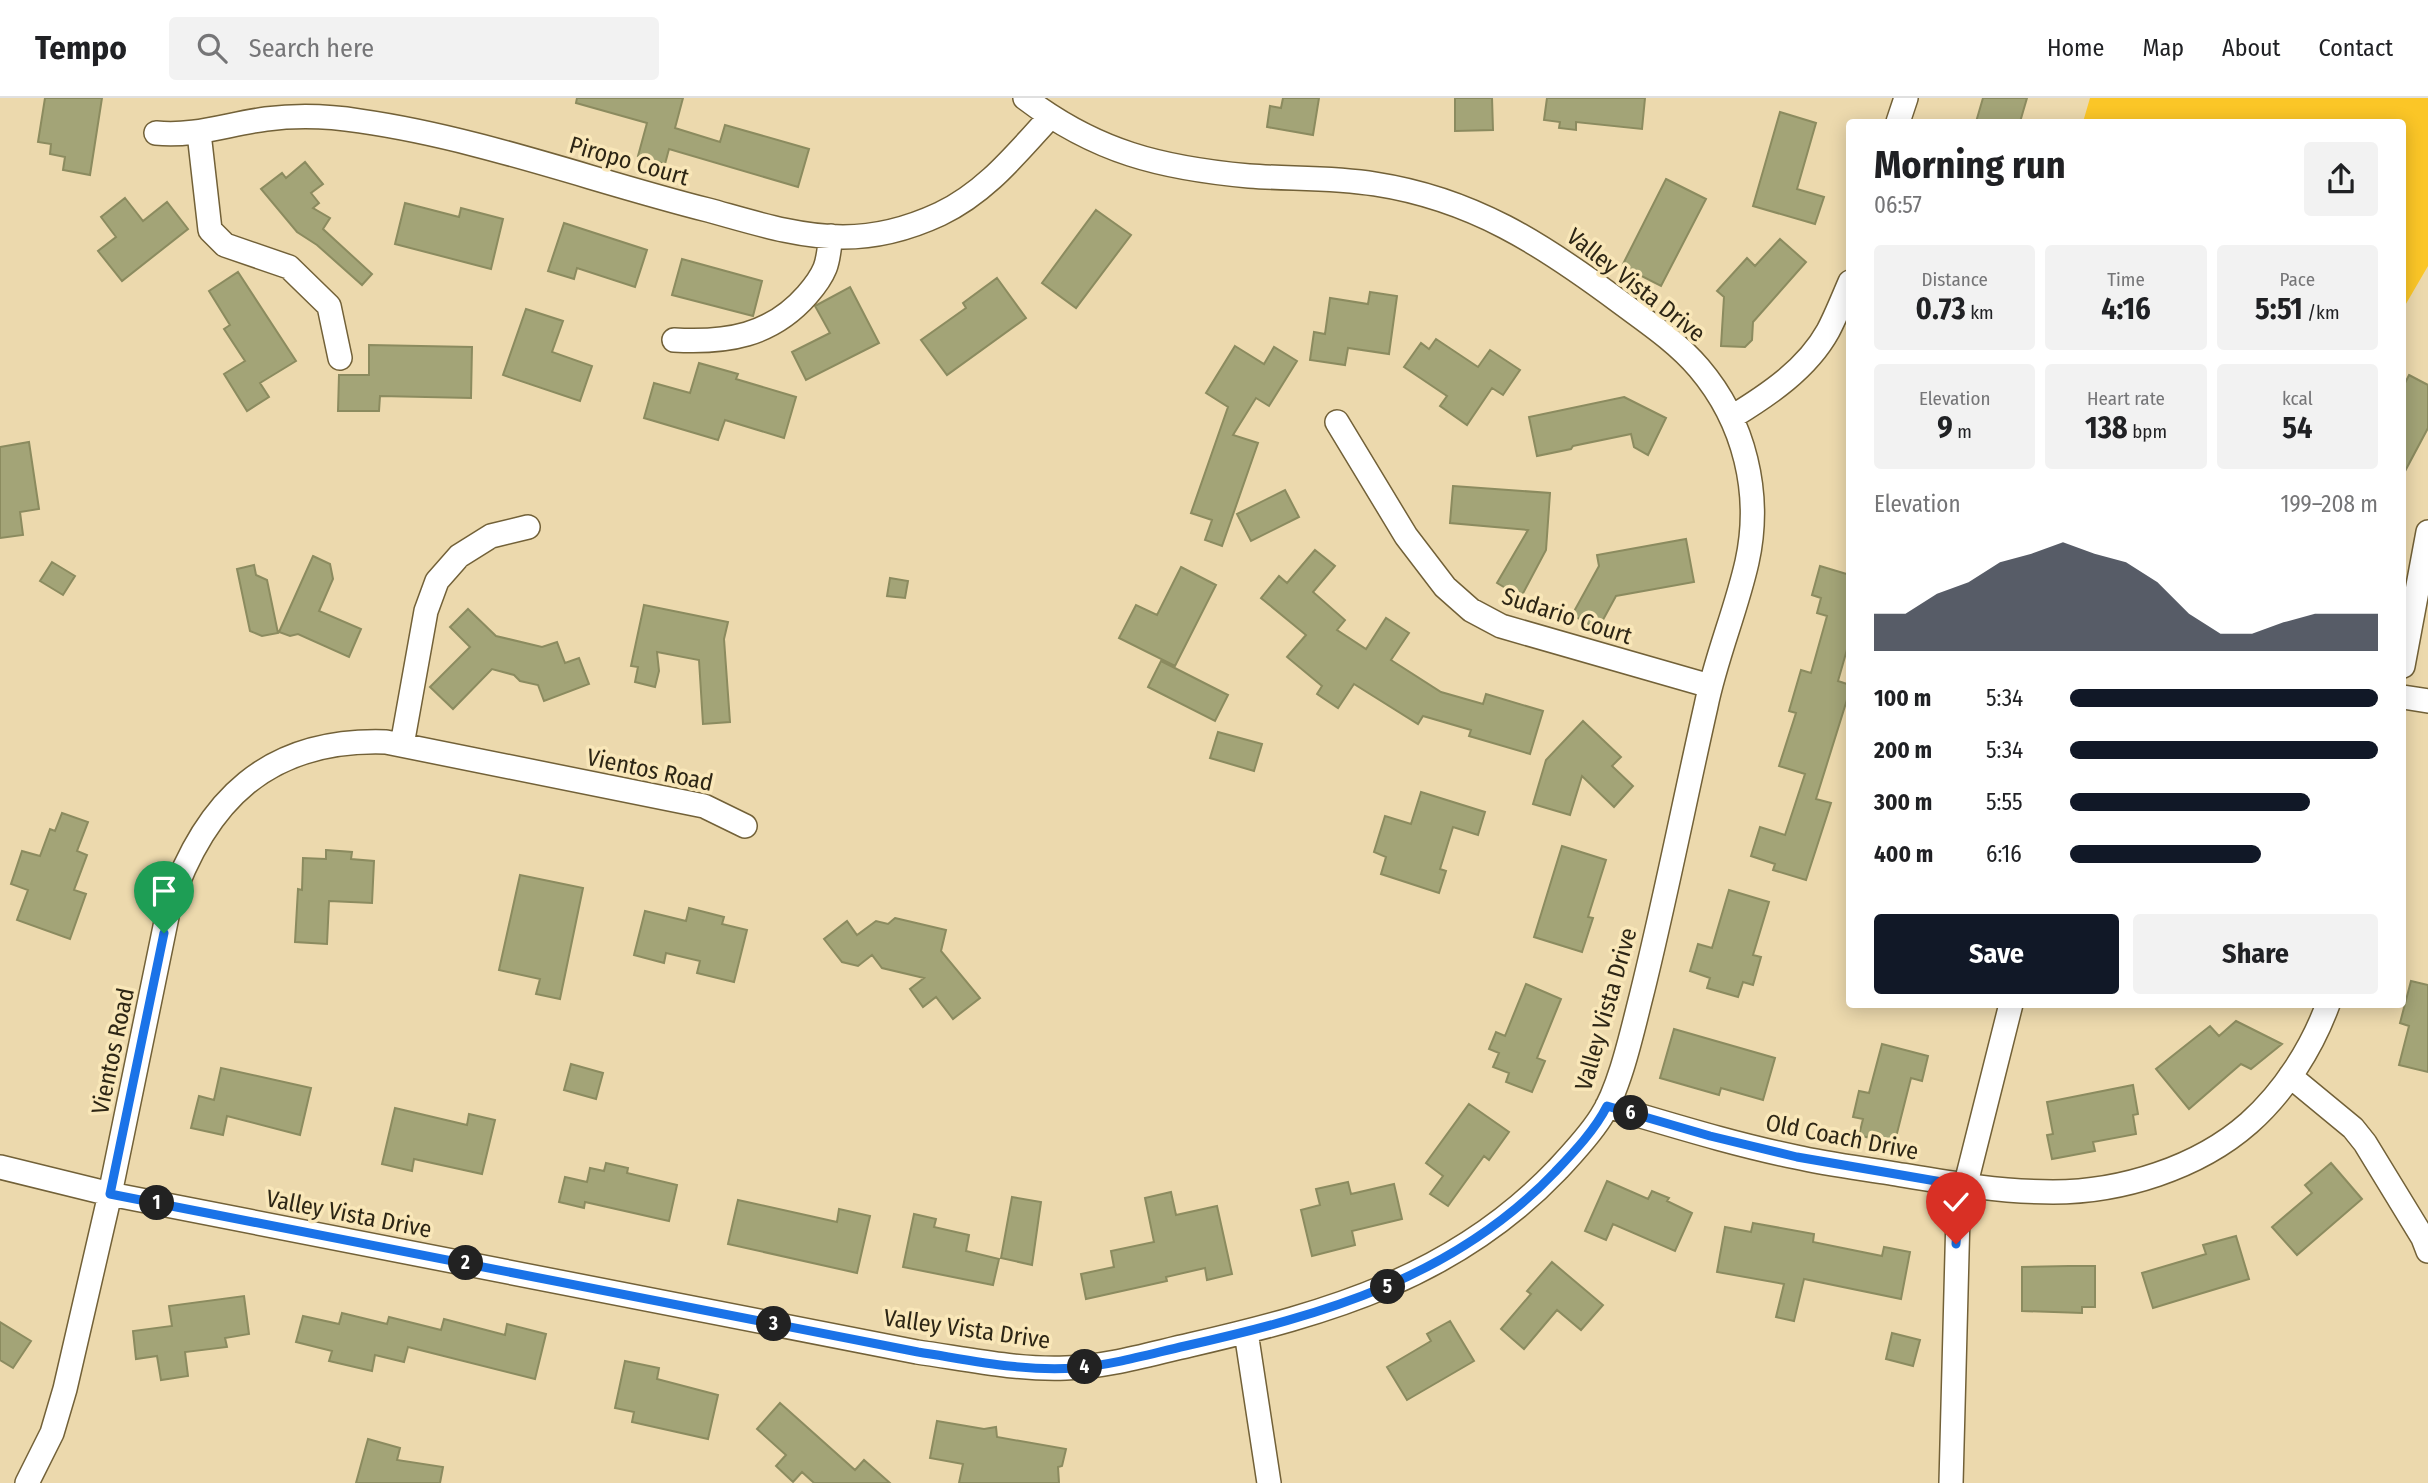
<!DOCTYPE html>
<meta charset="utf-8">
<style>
body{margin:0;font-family:"Fira Sans Condensed",sans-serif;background:#f2f2f2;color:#202124;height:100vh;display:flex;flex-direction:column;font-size:26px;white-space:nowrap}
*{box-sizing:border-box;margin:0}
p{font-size:23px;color:#757577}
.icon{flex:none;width:38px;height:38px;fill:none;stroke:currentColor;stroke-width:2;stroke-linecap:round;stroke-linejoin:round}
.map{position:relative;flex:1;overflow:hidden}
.side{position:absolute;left:1846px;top:21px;width:560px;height:889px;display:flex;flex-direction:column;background:#fff;border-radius:7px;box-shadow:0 4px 18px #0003}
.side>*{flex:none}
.pin{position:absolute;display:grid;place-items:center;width:60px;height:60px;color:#fff;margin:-72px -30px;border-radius:50% 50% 50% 0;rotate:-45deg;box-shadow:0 0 7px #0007}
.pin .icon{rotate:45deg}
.km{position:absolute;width:35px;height:35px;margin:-18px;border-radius:50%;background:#222;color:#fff;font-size:19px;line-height:35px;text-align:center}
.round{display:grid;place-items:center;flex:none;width:74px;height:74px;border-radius:7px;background:#f2f2f2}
.summary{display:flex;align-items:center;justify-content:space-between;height:119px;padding:0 28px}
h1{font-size:38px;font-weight:700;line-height:52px}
.metrics{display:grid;grid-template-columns:repeat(3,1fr);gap:10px;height:119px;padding:7px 28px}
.metrics div{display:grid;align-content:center;border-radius:7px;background:#f2f2f2;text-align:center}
.metrics b{font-size:30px;font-weight:700}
.metrics small{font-size:19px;font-weight:400}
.metrics p{font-size:19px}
.chart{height:196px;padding:14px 28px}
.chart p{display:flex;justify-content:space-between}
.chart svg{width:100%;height:126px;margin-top:7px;fill:#111827;opacity:.7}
.button{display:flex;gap:14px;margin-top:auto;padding:14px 28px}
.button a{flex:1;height:80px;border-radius:7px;background:#111827;color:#fff;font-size:28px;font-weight:700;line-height:80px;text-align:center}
.button a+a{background:#f2f2f2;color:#202124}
ul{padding:0 28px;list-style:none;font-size:23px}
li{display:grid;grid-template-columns:112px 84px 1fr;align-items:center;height:52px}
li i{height:18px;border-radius:9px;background:#111827}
header{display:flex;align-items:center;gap:42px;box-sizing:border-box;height:98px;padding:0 35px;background:#fff;border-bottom:2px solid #e0e0e0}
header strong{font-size:33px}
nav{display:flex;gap:38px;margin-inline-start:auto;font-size:24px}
.search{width:490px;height:63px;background:#f2f2f2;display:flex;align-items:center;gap:18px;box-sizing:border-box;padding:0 24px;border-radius:7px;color:#757577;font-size:26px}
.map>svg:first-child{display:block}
.green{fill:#fbc627}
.building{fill:#a3a477;stroke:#8b8b5f;stroke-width:2}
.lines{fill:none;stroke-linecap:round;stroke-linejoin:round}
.minor-casing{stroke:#726138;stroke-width:26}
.minor{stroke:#fff;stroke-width:23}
.route-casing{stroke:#fff;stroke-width:14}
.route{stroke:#1a73e8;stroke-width:9}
.labels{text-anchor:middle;stroke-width:7;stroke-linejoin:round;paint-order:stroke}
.street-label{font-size:24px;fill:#2d2615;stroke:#f9e7b9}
</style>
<header>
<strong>Tempo</strong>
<div class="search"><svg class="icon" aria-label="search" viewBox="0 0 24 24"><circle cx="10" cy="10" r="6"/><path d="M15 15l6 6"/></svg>Search here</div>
<nav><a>Home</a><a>Map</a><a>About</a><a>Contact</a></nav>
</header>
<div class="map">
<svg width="2428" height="1385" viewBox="0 0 2428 1385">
<rect width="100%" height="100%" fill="#ecd9ad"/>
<path class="green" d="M 2090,0 L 2428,0 L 2428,168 L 2403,211 L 2403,24 L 2083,24 Z"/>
<path class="building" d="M 45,0 L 102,0 L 90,77 L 63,72 L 65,59 L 50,56 L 51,46 L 38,44 Z
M 577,0 L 683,0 L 675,30 L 720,44 L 725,27 L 809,51 L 798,89 L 669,51 L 665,66 L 638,58 L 647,25 L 576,5 Z
M 1283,0 L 1319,0 L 1313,37 L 1267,29 L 1270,8 L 1281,10 Z
M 1455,0 L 1492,0 L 1493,32 L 1455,33 Z
M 1547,0 L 1645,0 L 1642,31 L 1576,24 L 1576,32 L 1559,30 L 1560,24 L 1544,22 Z
M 1983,0 L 2027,0 L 2020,24 L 1976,24 Z
M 1780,14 L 1816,25 L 1797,91 L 1824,99 L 1815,126 L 1753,108 Z
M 305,64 L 323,86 L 311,95 L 319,105 L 313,110 L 330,120 L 323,131 L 372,176 L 362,187 L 317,147 L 297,134 L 261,91 L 282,75 L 286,80 Z
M 1666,81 L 1706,101 L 1661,188 L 1622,168 Z
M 125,100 L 143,123 L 167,104 L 188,131 L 122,183 L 98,153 L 116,139 L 101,119 Z
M 405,105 L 459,119 L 461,110 L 503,121 L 491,171 L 395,146 Z
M 1096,112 L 1131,137 L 1076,210 L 1042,185 Z
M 564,125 L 647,152 L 635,189 L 577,170 L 574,181 L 548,173 Z
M 1780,141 L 1806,164 L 1753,224 L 1752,242 L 1745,249 L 1721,248 L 1724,199 L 1717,193 L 1747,160 L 1755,168 Z
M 682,161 L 762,183 L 753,218 L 672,197 Z
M 238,174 L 296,263 L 260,285 L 269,299 L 247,313 L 224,276 L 245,263 L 224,231 L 230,227 L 209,193 Z
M 997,180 L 1026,220 L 947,277 L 921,242 L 966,210 L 963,205 Z
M 850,189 L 879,245 L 806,282 L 792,254 L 830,235 L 815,208 Z
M 1370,194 L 1397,198 L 1389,256 L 1348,250 L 1345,267 L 1310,262 L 1314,234 L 1325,236 L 1330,200 L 1368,206 Z
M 526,211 L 563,223 L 552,254 L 592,268 L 580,303 L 503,277 Z
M 1436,241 L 1478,269 L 1490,252 L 1520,272 L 1503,297 L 1492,290 L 1467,327 L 1440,308 L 1447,298 L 1404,269 L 1421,245 L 1429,251 Z
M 369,247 L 472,249 L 471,300 L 380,298 L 379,313 L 338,313 L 339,277 L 369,277 Z
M 1235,248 L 1264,266 L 1274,249 L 1297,263 L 1269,308 L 1256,300 L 1233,337 L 1258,345 L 1222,448 L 1205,442 L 1212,422 L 1191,415 L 1228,309 L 1206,295 Z
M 699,265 L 738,276 L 736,281 L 796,299 L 784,340 L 725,322 L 718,342 L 644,320 L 654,285 L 690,295 Z
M 2409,277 L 2428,287 L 2428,330 L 2403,377 L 2403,289 Z
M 1624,299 L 1666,320 L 1648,357 L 1634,349 L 1631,336 L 1573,348 L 1571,351 L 1537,358 L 1529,319 Z
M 29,344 L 39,411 L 20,414 L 23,437 L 0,440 L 0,349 Z
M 1453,388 L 1550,395 L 1546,452 L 1521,499 L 1497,485 L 1528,432 L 1450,425 Z
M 1285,392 L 1299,419 L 1251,443 L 1237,416 Z
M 1686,441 L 1694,484 L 1616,498 L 1598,531 L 1572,517 L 1599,468 L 1597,457 Z
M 1315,452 L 1335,468 L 1313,494 L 1345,522 L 1337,532 L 1366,551 L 1386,520 L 1409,535 L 1391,562 L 1441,594 L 1483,606 L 1486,596 L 1543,613 L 1530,656 L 1469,638 L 1471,632 L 1423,618 L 1418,626 L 1354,586 L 1338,610 L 1317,596 L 1322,588 L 1287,559 L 1306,537 L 1261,500 L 1279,478 L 1287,485 Z
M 313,458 L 330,466 L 333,481 L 319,513 L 361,531 L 349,559 L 298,536 L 290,538 L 279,534 Z
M 52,464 L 75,478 L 63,497 L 40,483 Z
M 254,467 L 256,477 L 267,482 L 278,535 L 262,538 L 250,533 L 237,471 Z
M 1820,468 L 1850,477 L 1850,541 L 1838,583 L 1850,587 L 1850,592 L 1816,701 L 1831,705 L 1806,782 L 1773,772 L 1775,766 L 1751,758 L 1760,729 L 1785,737 L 1805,676 L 1779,668 L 1796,615 L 1789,613 L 1801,572 L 1811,575 L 1827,518 L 1817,515 L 1821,500 L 1812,497 Z
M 1181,469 L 1216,487 L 1175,568 L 1119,540 L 1136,507 L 1157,517 Z
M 890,480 L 908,483 L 905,500 L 887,498 Z
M 644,507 L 728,524 L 724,541 L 730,624 L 703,626 L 699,562 L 657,554 L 659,573 L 655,589 L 635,584 L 638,569 L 631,568 Z
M 468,511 L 496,538 L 542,549 L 557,544 L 565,565 L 579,560 L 589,586 L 544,603 L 538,587 L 520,583 L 514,577 L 492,571 L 453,611 L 430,589 L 470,549 L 450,529 Z
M 1161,563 L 1228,597 L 1215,623 L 1148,589 Z
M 1583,623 L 1621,659 L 1612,668 L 1633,688 L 1614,709 L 1582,678 L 1570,717 L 1533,706 L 1546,662 Z
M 1218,634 L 1262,646 L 1254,673 L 1210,660 Z
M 1421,694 L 1485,714 L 1478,737 L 1453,729 L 1440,771 L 1446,773 L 1439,795 L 1381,776 L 1386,759 L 1374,754 L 1385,718 L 1411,726 Z
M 62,715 L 88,724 L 77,753 L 87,757 L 74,792 L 86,796 L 70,841 L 17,822 L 28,792 L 11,786 L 22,753 L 40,758 L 50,731 L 55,733 Z
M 1562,748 L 1606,762 L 1588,819 L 1593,820 L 1582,854 L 1534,839 Z
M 326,752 L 352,754 L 351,761 L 374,763 L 372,805 L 329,803 L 327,846 L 295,844 L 298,791 L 302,792 L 303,760 L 326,761 Z
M 520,777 L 583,790 L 560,901 L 536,896 L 540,881 L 499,872 Z
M 1729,792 L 1769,804 L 1753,857 L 1761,859 L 1753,887 L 1743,884 L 1738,899 L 1707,890 L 1710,880 L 1690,873 L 1698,846 L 1712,850 Z
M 689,810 L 724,819 L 722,826 L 747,832 L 734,884 L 697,875 L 700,863 L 666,855 L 664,865 L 634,857 L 645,813 L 686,823 Z
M 895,820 L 946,832 L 941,853 L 980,900 L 953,921 L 936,899 L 923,909 L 910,891 L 924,880 L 882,870 L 872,857 L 858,868 L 842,864 L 824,841 L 847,823 L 857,837 L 876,823 L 888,826 Z
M 2411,883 L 2428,887 L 2428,974 L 2399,967 L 2409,928 L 2400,925 Z
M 1526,886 L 1561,901 L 1537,960 L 1545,963 L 1532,994 L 1506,984 L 1509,975 L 1493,969 L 1499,955 L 1489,951 L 1496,934 L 1505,938 Z
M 2236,923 L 2282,946 L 2251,971 L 2241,966 L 2189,1011 L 2156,971 L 2210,928 L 2219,938 Z
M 1674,931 L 1775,960 L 1763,1002 L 1721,990 L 1719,997 L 1660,980 Z
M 1882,946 L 1928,958 L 1922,983 L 1911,980 L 1894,1047 L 1859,1037 L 1863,1021 L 1853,1019 L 1859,993 L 1869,995 Z
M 571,966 L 603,975 L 596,1001 L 564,992 Z
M 221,970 L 311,990 L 300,1037 L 227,1018 L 223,1037 L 191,1030 L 199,998 L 214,1002 Z
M 2133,987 L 2138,1016 L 2133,1017 L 2136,1036 L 2093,1044 L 2095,1053 L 2052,1061 L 2047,1037 L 2053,1036 L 2047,1004 Z
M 1469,1006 L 1509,1034 L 1489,1062 L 1484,1058 L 1448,1108 L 1430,1096 L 1443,1078 L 1426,1065 Z
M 395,1010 L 467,1027 L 469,1016 L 495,1022 L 482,1076 L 414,1061 L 412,1073 L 382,1066 Z
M 606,1065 L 628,1070 L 627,1075 L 677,1087 L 669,1123 L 585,1104 L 584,1110 L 559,1104 L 565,1079 L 587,1084 L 590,1070 L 604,1073 Z
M 2331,1065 L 2362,1101 L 2297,1157 L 2272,1129 L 2312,1095 L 2305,1087 Z
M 1607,1083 L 1648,1101 L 1652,1093 L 1669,1100 L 1667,1103 L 1692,1115 L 1675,1153 L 1613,1126 L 1606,1142 L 1585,1133 Z
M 1348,1084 L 1351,1096 L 1394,1086 L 1402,1121 L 1352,1133 L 1355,1147 L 1312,1158 L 1301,1112 L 1320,1107 L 1316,1091 Z
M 1171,1094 L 1176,1117 L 1217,1108 L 1232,1176 L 1207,1182 L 1205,1170 L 1166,1179 L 1167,1183 L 1086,1201 L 1081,1176 L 1114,1169 L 1111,1153 L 1154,1144 L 1145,1100 Z
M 1012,1099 L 1041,1104 L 1032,1167 L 1001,1160 Z
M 738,1102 L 837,1124 L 839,1111 L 870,1118 L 857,1175 L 728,1146 Z
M 914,1116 L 936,1121 L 934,1129 L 969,1137 L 966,1153 L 999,1161 L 993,1187 L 903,1169 Z
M 1753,1125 L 1814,1136 L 1813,1144 L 1882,1158 L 1884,1149 L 1910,1154 L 1901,1201 L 1804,1181 L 1794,1223 L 1776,1219 L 1784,1186 L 1717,1174 L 1725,1129 L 1751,1134 Z
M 2236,1138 L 2249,1181 L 2153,1210 L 2142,1175 L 2206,1156 L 2203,1147 Z
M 1552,1164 L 1603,1207 L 1581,1232 L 1557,1212 L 1524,1251 L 1501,1231 L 1531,1196 L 1527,1193 Z
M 2069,1168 L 2095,1168 L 2095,1209 L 2082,1209 L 2082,1215 L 2022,1213 L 2022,1169 Z
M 244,1198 L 249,1236 L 225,1240 L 227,1249 L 185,1254 L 188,1278 L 161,1282 L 157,1258 L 136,1261 L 133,1233 L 172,1228 L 169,1208 Z
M 342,1215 L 387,1226 L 389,1219 L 441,1232 L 444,1221 L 505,1237 L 507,1226 L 546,1236 L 535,1281 L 408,1249 L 404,1264 L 375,1257 L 372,1273 L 329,1263 L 332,1253 L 296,1244 L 303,1218 L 339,1226 Z
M 1450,1223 L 1474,1263 L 1407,1302 L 1387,1269 L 1431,1243 L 1427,1236 Z
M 0,1224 L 31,1243 L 13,1270 L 0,1262 Z
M 1892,1235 L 1920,1242 L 1913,1268 L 1886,1261 Z
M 625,1263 L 659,1270 L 657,1281 L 718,1297 L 708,1341 L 632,1324 L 634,1314 L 615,1310 Z
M 780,1305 L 855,1372 L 864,1362 L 890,1385 L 814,1385 L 802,1374 L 793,1384 L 776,1368 L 786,1357 L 757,1331 Z
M 937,1323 L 984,1331 L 996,1329 L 997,1339 L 1066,1351 L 1062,1368 L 1058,1369 L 1059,1385 L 959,1385 L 963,1366 L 930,1360 Z
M 368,1341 L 400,1350 L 397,1362 L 443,1369 L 440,1385 L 356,1385 Z"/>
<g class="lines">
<g class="minor-casing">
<path id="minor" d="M 1898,24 L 1906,0
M 156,35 C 194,39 228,26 266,21 C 297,17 329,18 360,23 C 479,40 593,83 708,112 C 752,124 797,139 843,139 C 876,139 910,130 940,116 C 986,94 1016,56 1050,19
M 199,35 L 210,132 L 225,147 L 289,169 L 329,208 L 340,260
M 674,242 C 727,245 771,238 807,197 C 814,189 821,180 825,170 C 829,160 829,149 831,138
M 1732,319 C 1768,297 1807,271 1828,233 C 1836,218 1843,200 1850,184
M 1337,324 L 1406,438 L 1445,489 L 1471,512 L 1501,528 L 1710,588
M 2403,568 L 2428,434
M 2403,599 L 2428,603
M 402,647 L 426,513 L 437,483 L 459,458 L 491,438 L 528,429
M 2290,978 L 2353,1030 L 2365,1045 L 2423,1140 L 2428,1153
M 1607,1008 C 1669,1026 1732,1046 1796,1059 C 1827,1066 1859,1070 1890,1075 C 1944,1084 1998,1094 2053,1094 C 2121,1094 2198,1070 2249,1025 C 2284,994 2312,950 2328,906
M 0,1069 L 110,1096 L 917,1254 C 966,1261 1016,1272 1066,1270 C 1107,1269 1150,1256 1190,1247 C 1329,1215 1455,1179 1557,1072 C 1572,1056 1589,1038 1601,1019 C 1620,990 1632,934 1641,899 C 1665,803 1684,705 1706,608 C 1716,559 1736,513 1747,464 C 1762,396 1745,324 1699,270 C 1677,244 1647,224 1620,204 C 1542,146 1473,101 1375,86 C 1333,79 1291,81 1249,78 C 1161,70 1096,54 1025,0
M 1246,1234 L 1269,1385
M 27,1385 L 52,1335 L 65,1291 L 110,1096 L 169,809 C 205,702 268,640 386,644 L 704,708 L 745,728
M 1951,1385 L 1958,1117 L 2011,906"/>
</g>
<use href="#minor" class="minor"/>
</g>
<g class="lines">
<g class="route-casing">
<path id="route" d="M 164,835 L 110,1096 L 918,1254 C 970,1262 1023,1274 1076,1270 C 1112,1267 1150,1256 1185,1248 C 1323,1217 1454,1180 1555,1074 C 1573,1055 1595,1032 1607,1008 L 1710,1038 L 1797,1059 L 1965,1088 L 1958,1117 L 1956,1146"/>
</g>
<use href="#route" class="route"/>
</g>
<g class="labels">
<g class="street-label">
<text transform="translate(629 63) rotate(16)" y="8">Piropo Court</text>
<text transform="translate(1636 187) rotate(38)" y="8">Valley Vista Drive</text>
<text transform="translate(1567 518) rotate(18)" y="8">Sudario Court</text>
<text transform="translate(650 672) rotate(12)" y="8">Vientos Road</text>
<text transform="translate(1606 911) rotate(-74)" y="8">Valley Vista Drive</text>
<text transform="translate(113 953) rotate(-78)" y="8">Vientos Road</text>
<text transform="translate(1842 1039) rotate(11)" y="8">Old Coach Drive</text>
<text transform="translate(349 1116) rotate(11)" y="8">Valley Vista Drive</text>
<text transform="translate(967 1231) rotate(8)" y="8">Valley Vista Drive</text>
</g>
</g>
</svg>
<div class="pin" style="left:164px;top:835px;background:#1e9e55"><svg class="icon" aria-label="arrive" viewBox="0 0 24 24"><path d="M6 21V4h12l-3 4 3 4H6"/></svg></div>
<div class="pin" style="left:1956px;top:1146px;background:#d93025"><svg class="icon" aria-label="check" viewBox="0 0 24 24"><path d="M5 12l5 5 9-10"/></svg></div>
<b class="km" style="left:157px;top:1105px">1</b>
<b class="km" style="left:466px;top:1165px">2</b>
<b class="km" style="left:774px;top:1226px">3</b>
<b class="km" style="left:1085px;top:1269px">4</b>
<b class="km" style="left:1388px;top:1189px">5</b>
<b class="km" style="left:1631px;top:1015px">6</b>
<section class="side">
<div class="summary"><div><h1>Morning run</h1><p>06:57</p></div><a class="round"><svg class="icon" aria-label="share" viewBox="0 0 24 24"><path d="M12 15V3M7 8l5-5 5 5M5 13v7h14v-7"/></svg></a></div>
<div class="metrics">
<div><p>Distance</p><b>0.73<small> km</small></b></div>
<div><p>Time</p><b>4:16</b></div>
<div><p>Pace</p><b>5:51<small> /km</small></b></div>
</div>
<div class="metrics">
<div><p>Elevation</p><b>9<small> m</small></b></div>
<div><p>Heart rate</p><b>138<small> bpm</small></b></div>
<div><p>kcal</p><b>54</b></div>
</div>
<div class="chart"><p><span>Elevation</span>199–208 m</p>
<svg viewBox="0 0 160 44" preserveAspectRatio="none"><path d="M0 44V31L10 31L20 24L30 20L40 13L50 10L60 6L70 10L80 13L90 20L100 31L110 38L120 38L130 34L140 31L150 31L160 31V44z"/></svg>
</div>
<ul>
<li><b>100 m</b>5:34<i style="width:100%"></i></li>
<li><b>200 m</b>5:34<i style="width:100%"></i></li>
<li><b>300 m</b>5:55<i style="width:78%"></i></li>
<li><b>400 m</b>6:16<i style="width:62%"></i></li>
</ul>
<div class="button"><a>Save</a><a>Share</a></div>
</section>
</div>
